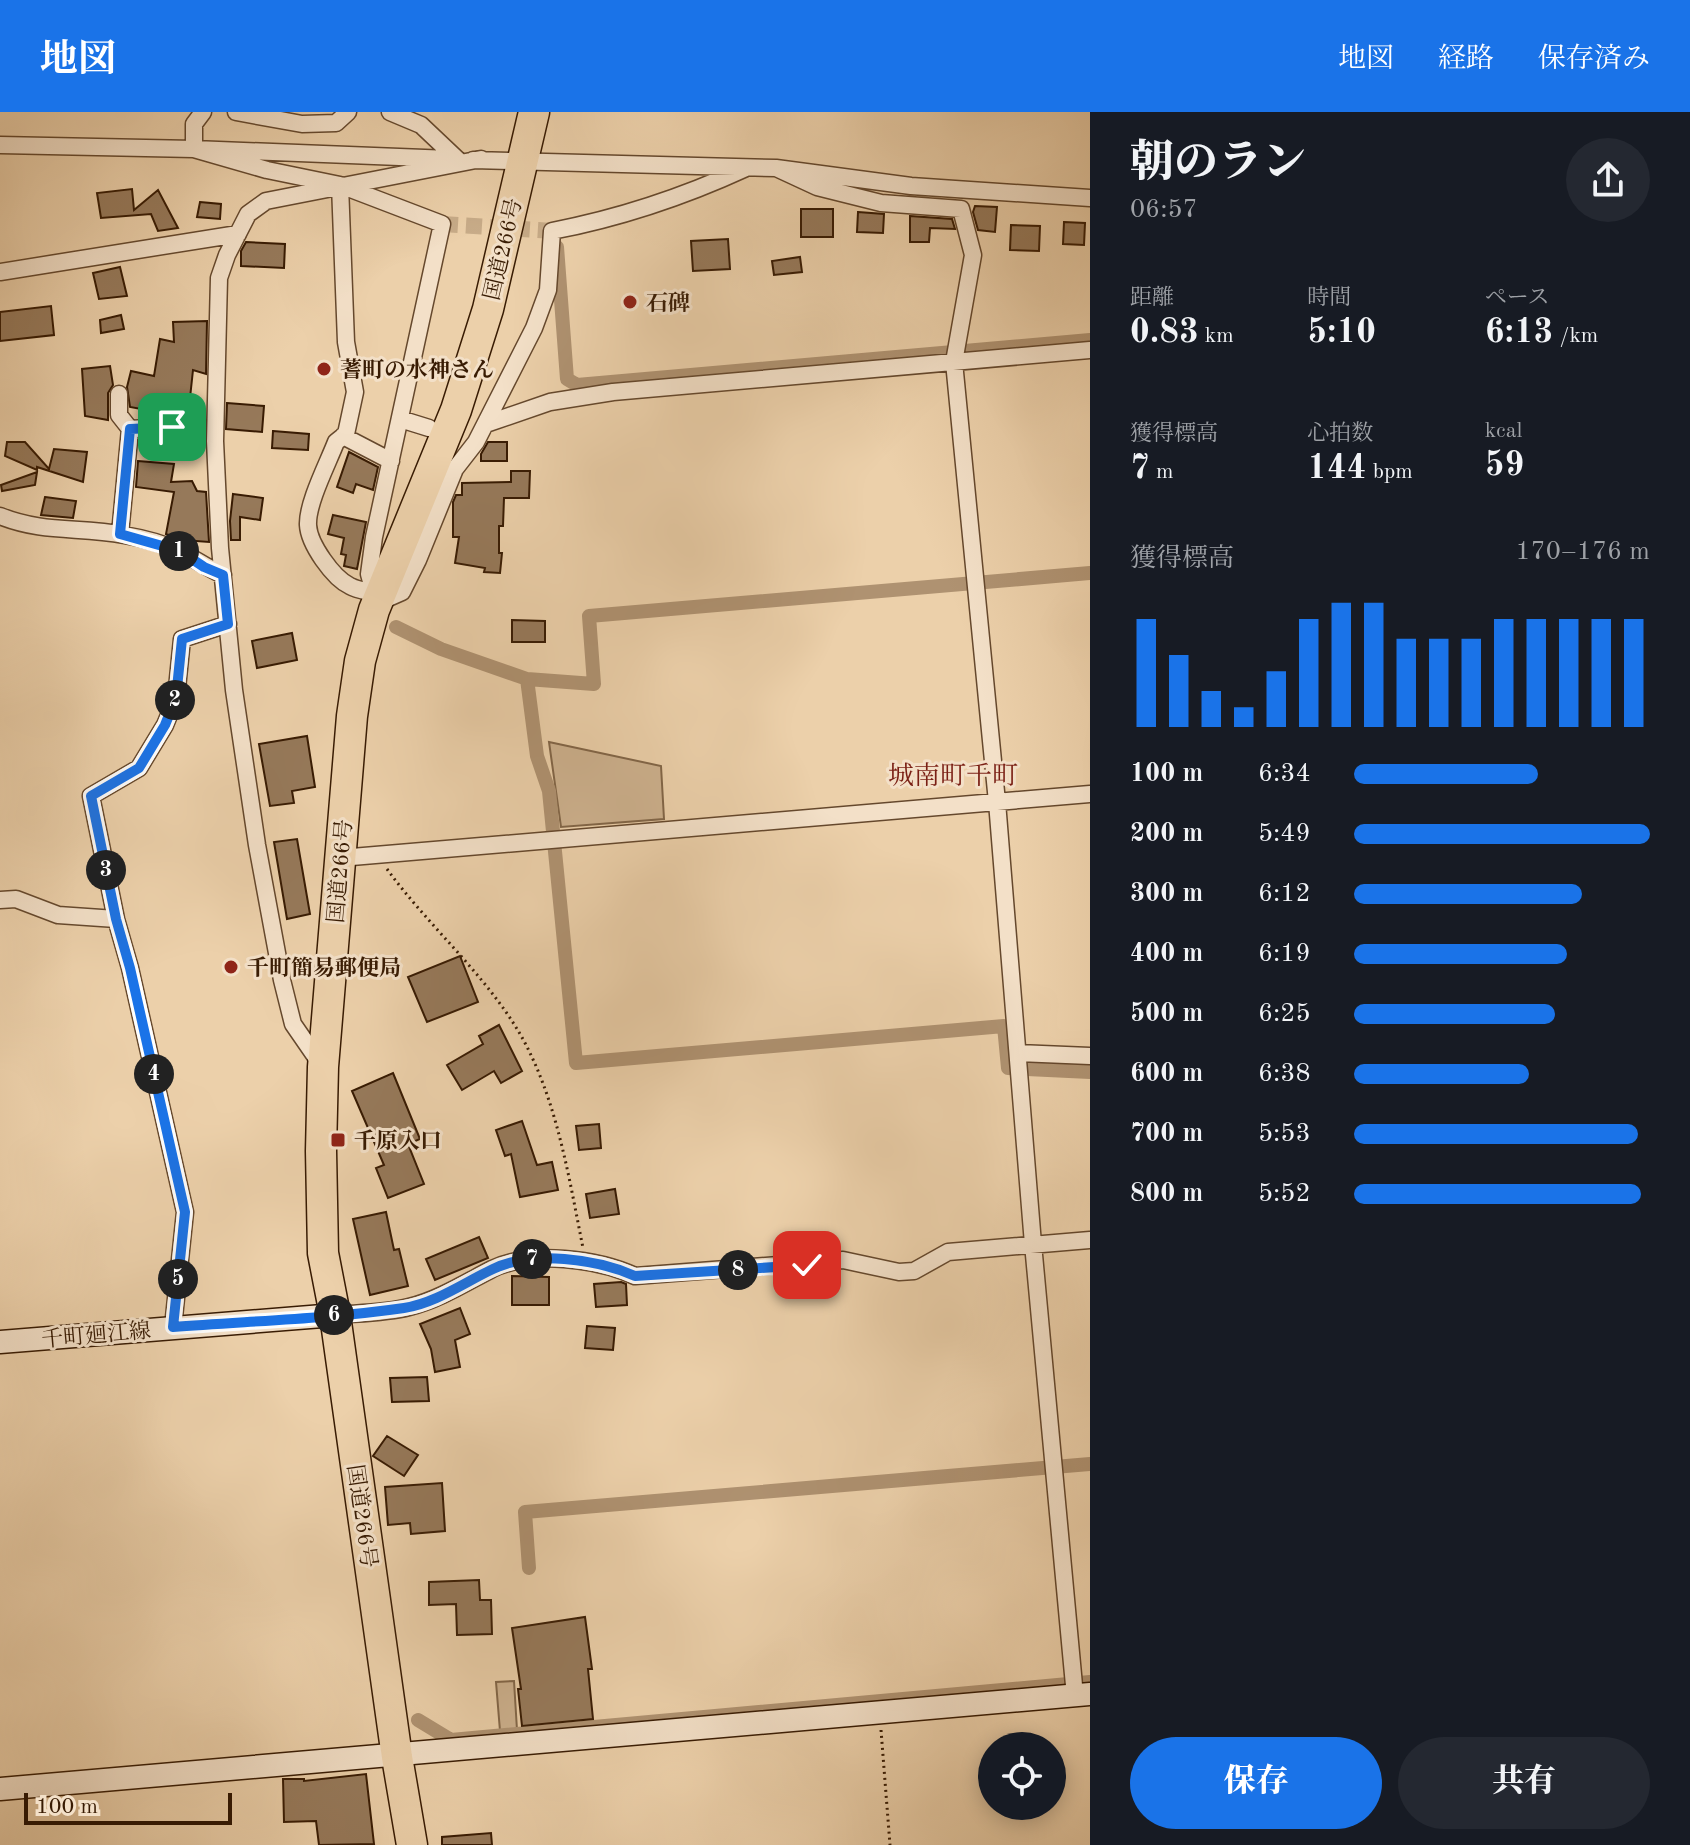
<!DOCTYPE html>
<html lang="ja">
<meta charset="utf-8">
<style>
body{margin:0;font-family:"Old Standard TT","Noto Serif JP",serif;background:#242831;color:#f1f3f6;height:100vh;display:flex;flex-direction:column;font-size:30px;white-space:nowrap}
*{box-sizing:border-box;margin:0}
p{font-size:26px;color:#9ea1a6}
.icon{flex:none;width:44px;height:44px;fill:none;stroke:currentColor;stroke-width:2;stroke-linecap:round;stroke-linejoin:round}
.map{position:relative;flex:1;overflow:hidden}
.sheet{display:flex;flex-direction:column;background:#171b24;width:600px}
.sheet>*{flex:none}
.tools{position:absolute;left:978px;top:1620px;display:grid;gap:16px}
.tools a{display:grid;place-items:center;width:88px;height:88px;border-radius:50%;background:#171b24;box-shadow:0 4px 20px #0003;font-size:40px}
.scale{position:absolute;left:24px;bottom:20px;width:208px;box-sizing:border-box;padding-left:8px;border:4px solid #381b03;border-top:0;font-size:22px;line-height:28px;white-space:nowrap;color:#381b03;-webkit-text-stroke:6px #f3e0c8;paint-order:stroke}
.pin{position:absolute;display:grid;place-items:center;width:68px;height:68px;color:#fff;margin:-34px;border-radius:16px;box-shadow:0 4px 12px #0006}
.km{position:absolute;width:40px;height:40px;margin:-20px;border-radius:50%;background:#222;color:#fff;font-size:22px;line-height:40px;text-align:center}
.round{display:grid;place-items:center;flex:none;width:84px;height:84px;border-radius:42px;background:#242831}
.head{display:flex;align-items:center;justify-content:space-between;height:136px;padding:0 40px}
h1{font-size:44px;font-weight:800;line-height:60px}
.metrics{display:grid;grid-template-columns:repeat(3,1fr);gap:12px;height:136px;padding:8px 40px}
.metrics div{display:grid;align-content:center}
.metrics b{font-size:34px;font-weight:800}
.metrics small{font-size:22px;font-weight:400}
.metrics p{font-size:22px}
.chart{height:224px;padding:16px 40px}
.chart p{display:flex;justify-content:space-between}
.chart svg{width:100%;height:144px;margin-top:8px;stroke:#1a73e8;stroke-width:6}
.button{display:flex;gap:16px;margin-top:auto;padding:16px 40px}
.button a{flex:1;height:92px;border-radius:48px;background:#1a73e8;color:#fff;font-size:32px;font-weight:800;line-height:92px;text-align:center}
.button a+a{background:#242831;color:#f1f3f6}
ul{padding:0 40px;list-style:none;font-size:26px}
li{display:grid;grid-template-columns:128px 96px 1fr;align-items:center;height:60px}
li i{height:20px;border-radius:10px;background:#1a73e8}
header{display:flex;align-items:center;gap:48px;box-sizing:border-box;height:112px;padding:0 40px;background:#1a73e8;color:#fff}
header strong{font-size:38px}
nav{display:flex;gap:44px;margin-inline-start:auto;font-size:28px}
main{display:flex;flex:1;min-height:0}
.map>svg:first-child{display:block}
.green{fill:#cdb18e;stroke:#826648;stroke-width:2}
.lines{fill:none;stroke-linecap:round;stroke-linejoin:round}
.canal{stroke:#af9271;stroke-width:14}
.building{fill:#96795a;stroke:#381b03;stroke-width:2}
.street-tunnel{stroke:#c8ac89;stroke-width:16;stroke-dasharray:16 8;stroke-linecap:butt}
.street-casing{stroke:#65482d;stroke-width:19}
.secondary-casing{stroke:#381b03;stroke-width:25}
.highway-casing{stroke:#381b03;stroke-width:33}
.path{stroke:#381b03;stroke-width:3;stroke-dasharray:2 4;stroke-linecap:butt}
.street{stroke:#f3e0c8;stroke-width:16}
.secondary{stroke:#f3e0c8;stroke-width:22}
.highway{stroke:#ecd0aa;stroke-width:30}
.route-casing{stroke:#fff;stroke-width:16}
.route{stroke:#1a73e8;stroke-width:10}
.poi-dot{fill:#8f2418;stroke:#f3e0c8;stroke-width:3}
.labels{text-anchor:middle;stroke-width:6;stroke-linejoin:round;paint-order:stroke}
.street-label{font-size:22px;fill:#381b03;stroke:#f3e0c8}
.poi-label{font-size:22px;font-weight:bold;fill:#381b03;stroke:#f3e0c8;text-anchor:start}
.quarter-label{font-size:26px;fill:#7a1f14;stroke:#f3e0c8}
</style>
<header>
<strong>地図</strong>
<nav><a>地図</a><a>経路</a><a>保存済み</a></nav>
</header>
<main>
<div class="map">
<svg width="1090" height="1733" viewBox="0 0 1090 1733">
<rect width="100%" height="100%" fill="#ecd0aa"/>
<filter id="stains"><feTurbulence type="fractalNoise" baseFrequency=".0025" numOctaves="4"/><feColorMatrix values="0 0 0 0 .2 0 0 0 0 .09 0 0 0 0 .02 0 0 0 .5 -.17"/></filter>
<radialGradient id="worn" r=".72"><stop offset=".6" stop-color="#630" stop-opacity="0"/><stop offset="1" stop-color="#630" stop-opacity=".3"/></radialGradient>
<path class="green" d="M 549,630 L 661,654 L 664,707 L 561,715 Z
M 514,1569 L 517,1618 L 500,1619 L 496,1570 Z"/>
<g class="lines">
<path class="canal" d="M 557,135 L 567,267 L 577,273 L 1090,228
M 396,515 L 441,537 L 527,567 L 594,572 L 589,504 L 1090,461
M 527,567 L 537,644 L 549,679 L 576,951 L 1004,914 L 1008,956 L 1090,960
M 529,1456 L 525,1400 L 1090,1352
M 418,1608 L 451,1628 L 1090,1570"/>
</g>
<path class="building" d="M 132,77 L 134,98 L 158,78 L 178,116 L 158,119 L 151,102 L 101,106 L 97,81 Z
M 200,90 L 221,92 L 220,107 L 197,105 Z
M 975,94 L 997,95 L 995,120 L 978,118 L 973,100 Z
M 801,97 L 833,97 L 833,125 L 801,125 Z
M 858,100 L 884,102 L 883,121 L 857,120 Z
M 910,104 L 952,107 L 955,117 L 930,116 L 929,130 L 910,130 Z
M 1064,110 L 1085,111 L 1084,133 L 1063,132 Z
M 1011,113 L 1040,114 L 1039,139 L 1010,138 Z
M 728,127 L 730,157 L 693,159 L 691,129 Z
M 246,130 L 285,132 L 284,156 L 241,154 L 241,139 Z
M 800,145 L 802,160 L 774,163 L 772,149 Z
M 120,155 L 127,184 L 99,187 L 93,161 Z
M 51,194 L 54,223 L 0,229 L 0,200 Z
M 121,203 L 124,217 L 101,221 L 100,208 Z
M 207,209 L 206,262 L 193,258 L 190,286 L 179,285 L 174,303 L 130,295 L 127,275 L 131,259 L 154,264 L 160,227 L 174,230 L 173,210 Z
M 110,254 L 113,273 L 108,281 L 108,308 L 85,304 L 82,257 Z
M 227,291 L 264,294 L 262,320 L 226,317 Z
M 273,319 L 309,322 L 308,338 L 272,336 Z
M 7,330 L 25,330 L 49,357 L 54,337 L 87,340 L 83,370 L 37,355 L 37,358 L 5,344 Z
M 488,330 L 507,330 L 507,349 L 481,349 L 481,342 Z
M 349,340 L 378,355 L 373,378 L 356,372 L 353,381 L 337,375 Z
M 138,349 L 174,352 L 171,370 L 192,369 L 197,379 L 206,380 L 209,430 L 182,428 L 166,422 L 174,380 L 136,375 Z
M 511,359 L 530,359 L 529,386 L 504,386 L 503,414 L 499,414 L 499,441 L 502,441 L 500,461 L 484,460 L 485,456 L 455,451 L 459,425 L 453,425 L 453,390 L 456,383 L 462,383 L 462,371 L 511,370 Z
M 37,360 L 35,373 L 2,379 L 1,373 Z
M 233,382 L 263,386 L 260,408 L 240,405 L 240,428 L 231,428 L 230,409 Z
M 45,385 L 76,389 L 73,406 L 41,403 Z
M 333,403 L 366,410 L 357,457 L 344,454 L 346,443 L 341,442 L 344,426 L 328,422 Z
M 512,508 L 545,509 L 545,530 L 512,530 Z
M 292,521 L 297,548 L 257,556 L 252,529 Z
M 307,624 L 315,675 L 292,679 L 294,691 L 270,694 L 259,632 Z
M 297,727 L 310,802 L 287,807 L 274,730 Z
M 460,844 L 478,890 L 427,910 L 408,865 Z
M 499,913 L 522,959 L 501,971 L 494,959 L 462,978 L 447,953 L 483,932 L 479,924 Z
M 393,961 L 420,1027 L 408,1032 L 424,1072 L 388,1086 L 376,1056 L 384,1053 L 352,979 Z
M 522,1009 L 537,1053 L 552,1050 L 558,1078 L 520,1085 L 511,1042 L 505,1044 L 496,1018 Z
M 599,1012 L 601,1036 L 579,1038 L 576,1014 Z
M 615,1077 L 619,1102 L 590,1106 L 586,1082 Z
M 386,1100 L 394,1138 L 399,1137 L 408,1174 L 370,1183 L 353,1107 Z
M 479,1125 L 488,1146 L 435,1168 L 426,1147 Z
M 512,1164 L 549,1165 L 549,1193 L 512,1193 Z
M 621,1170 L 626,1172 L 627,1193 L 596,1195 L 594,1172 Z
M 460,1196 L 470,1222 L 455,1228 L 460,1255 L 435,1260 L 431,1237 L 420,1212 Z
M 587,1214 L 615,1216 L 613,1238 L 585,1236 Z
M 427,1265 L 429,1289 L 392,1290 L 390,1266 Z
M 387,1324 L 418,1343 L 404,1364 L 373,1344 Z
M 442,1371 L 445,1419 L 411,1422 L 410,1411 L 388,1413 L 385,1375 Z
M 479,1468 L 480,1488 L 491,1488 L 492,1522 L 457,1523 L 456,1492 L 429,1493 L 429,1470 Z
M 585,1505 L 592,1557 L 588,1557 L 593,1607 L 522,1614 L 518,1577 L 521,1577 L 512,1516 Z
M 366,1662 L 374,1732 L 319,1733 L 316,1709 L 284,1710 L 283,1667 L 304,1667 L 304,1669 Z
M 491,1721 L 492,1733 L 442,1733 L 442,1725 Z"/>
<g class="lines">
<path class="street-tunnel" d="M 442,112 L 552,119"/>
<g class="street-casing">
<path id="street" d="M 236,0 L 302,12 L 336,11 L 348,0
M 390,0 L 421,13 L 458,48
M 0,33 L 194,37 L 450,47
M 194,37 L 267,58 L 340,73 L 442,112 L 374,425 L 369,462 L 377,491 L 402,480 L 418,448 L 455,357 L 476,330 L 534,216 L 548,178 L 552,119 C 620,106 683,85 746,56
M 194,37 L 194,12 L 203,0
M 473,48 L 776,56 L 911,74 L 1090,86
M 776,56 L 817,75 L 881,91 L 961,97 L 973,143 L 954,250 L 997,690 L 1033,1132 L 1075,1584
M 340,73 L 346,230 L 355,280 L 346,322 L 336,330 C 328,351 307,391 308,413 C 309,432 333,466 350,474 C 357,478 366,479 374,481
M 0,160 L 238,122
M 119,282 L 119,303 L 130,317
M 400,307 L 429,316
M 486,312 L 550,290 L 613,280 L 1090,238
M 343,324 L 391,349
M 0,404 C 45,422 80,414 124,423 C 142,426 162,431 179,439 C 194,446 207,456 223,463
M 120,422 L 130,317 L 172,315
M 340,746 L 1090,682
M 0,788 L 16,787 L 58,803 L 116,807
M 1018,941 L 1090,944
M 322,954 L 293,912 L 282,868 L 257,733 L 234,578 L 220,436 L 215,329 L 219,166 L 227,143 L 248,102 L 266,89 L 481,47
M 335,1203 C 359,1201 386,1201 409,1195 C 438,1188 465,1171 492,1157 C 531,1138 598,1147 635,1164 L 843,1148 L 899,1160 L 914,1159 L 948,1140 L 1090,1128
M 173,1215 L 185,1100 L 130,856 L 116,807 L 91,684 L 139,656 L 165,613 L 176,586 L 182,527 L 228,512"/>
</g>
<g class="secondary-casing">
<path id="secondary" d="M 0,1230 L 335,1203
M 0,1677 C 364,1648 727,1613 1090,1582"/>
</g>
<g class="highway-casing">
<path id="highway" d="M 412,1733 L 397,1645 L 335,1203 L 323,1141 L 321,1039 L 323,955 L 352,604 L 360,549 L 374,498 L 456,298 L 488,197 L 534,0"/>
</g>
<path class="path" d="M 387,757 C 431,818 498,873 530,941 C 559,1001 570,1071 583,1136
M 881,1618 L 890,1733"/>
<use href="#street" class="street"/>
<use href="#secondary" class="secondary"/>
<use href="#highway" class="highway"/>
</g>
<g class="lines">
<g class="route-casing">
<path id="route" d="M 172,315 L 130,317 L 120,422 L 180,439 L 204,455 L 223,463 L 228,512 L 182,527 L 176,586 L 165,613 L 139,656 L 91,684 L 116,807 L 130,856 L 185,1100 L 173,1215 C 250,1209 328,1207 404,1196 C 436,1191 465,1170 493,1157 C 532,1138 597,1147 635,1164 L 807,1153"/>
</g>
<use href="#route" class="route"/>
</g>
<g class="poi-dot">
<circle cx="630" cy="190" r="8"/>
<circle cx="324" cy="257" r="8"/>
<circle cx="231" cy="855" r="8"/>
<rect x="330" y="1020" width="16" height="16" rx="4"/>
</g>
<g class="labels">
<g class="street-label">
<text transform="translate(502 137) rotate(-77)" y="8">国道266号</text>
<text transform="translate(339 759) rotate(-85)" y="8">国道266号</text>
<text transform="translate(96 1222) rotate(-5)" y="8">千町廻江線</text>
<text transform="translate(363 1404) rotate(82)" y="8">国道266号</text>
</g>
<g class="poi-label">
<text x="646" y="198">石碑</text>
<text x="340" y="265">蓍町の水神さん</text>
<text x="247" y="863">千町簡易郵便局</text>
<text x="354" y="1036">千原入口</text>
</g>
<g class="quarter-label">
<text x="953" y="672">城南町千町</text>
</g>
</g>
<rect width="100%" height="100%" filter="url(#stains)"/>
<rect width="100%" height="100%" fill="url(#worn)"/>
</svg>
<div class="tools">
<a><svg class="icon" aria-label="locate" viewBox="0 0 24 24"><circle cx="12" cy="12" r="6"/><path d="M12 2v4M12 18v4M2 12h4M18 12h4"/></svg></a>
</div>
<div class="scale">100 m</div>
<div class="pin" style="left:172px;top:315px;background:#1e9e55"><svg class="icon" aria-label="arrive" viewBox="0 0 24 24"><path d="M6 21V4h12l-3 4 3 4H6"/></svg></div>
<div class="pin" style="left:807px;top:1153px;background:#d93025"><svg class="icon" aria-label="check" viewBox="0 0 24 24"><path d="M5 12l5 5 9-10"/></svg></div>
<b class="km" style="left:179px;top:439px">1</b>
<b class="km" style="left:175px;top:588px">2</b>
<b class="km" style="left:106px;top:758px">3</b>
<b class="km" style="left:154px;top:962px">4</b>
<b class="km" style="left:178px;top:1167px">5</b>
<b class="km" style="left:334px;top:1203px">6</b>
<b class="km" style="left:532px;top:1147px">7</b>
<b class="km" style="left:738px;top:1158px">8</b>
</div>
<section class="sheet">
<div class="head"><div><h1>朝のラン</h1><p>06:57</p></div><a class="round"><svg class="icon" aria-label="share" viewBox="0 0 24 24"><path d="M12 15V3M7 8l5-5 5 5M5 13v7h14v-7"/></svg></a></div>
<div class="metrics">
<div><p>距離</p><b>0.83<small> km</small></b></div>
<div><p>時間</p><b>5:10</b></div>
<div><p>ペース</p><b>6:13<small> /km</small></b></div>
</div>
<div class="metrics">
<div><p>獲得標高</p><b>7<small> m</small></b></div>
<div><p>心拍数</p><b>144<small> bpm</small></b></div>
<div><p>kcal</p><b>59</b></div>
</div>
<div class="chart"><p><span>獲得標高</span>170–176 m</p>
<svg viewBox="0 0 160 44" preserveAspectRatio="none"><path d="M5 44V11M15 44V22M25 44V33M35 44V38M45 44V27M55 44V11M65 44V6M75 44V6M85 44V17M95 44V17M105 44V17M115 44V11M125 44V11M135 44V11M145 44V11M155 44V11"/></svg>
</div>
<ul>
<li><b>100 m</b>6:34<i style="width:62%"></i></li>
<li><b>200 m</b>5:49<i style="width:100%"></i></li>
<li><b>300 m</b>6:12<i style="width:77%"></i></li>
<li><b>400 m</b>6:19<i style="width:72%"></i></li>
<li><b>500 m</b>6:25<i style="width:68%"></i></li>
<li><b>600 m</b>6:38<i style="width:59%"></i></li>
<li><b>700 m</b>5:53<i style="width:96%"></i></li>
<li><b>800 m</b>5:52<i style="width:97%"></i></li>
</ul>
<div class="button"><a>保存</a><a>共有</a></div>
</section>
</main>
